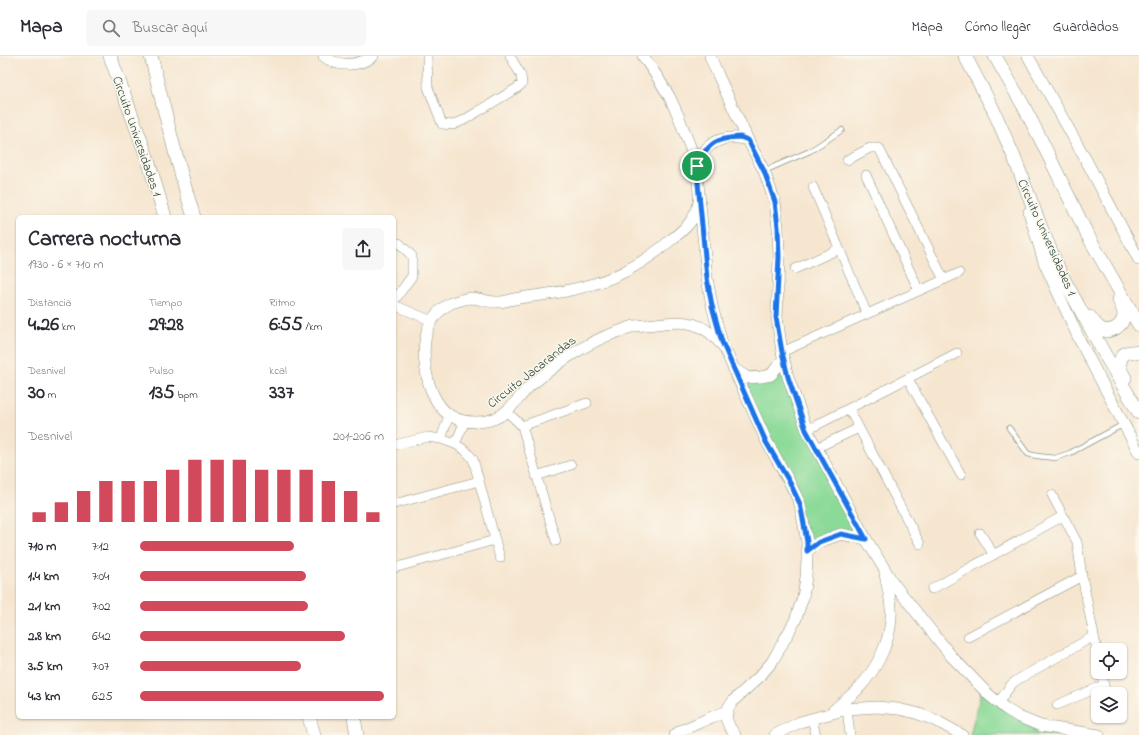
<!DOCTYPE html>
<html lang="es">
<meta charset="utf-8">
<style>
body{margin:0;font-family:"Indie Flower",sans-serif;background:#f7f7f7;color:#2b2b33;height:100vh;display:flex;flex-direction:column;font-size:15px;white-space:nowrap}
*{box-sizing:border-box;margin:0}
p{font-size:13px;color:#7c7c81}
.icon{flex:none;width:22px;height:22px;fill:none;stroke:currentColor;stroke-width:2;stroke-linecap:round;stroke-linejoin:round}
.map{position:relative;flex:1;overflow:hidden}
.sheet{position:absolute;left:16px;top:159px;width:380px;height:504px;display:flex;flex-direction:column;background:#fff;border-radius:6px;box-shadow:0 1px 3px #0004}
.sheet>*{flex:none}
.controls{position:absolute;left:1091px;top:587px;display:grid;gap:8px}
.controls a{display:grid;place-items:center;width:36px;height:36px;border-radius:6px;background:#fff;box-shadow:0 1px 3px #0004;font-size:20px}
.pin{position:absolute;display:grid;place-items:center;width:34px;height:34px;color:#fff;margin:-17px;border:2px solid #fff;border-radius:50%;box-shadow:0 1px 4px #0007}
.round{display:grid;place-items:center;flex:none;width:42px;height:42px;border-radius:6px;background:#f7f7f7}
.headline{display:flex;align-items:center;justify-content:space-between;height:68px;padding:0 12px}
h1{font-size:22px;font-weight:700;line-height:30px}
.stats{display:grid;grid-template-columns:repeat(3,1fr);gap:6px;height:68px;padding:4px 12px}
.stats div{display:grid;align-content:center}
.stats b{font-size:20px;font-weight:700}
.stats small{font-size:11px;font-weight:400}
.stats p{font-size:11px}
.chart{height:112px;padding:8px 12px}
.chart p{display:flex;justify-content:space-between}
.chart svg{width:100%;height:72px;margin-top:4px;stroke:#d1495b;stroke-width:6}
ul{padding:0 12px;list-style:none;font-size:13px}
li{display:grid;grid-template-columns:64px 48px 1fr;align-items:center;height:30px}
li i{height:10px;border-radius:5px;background:#d1495b}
header{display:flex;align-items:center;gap:24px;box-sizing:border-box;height:56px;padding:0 20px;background:#fff;border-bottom:1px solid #e1e1e2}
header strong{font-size:19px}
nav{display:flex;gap:22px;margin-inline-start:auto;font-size:14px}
.search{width:280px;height:36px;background:#f7f7f7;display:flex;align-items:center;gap:10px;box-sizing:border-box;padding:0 14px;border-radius:6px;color:#7c7c81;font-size:15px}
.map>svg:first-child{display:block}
.green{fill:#8bda98;stroke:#558c66}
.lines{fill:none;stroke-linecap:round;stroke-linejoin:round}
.service-casing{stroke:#8a9282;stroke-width:6}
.minor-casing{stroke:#8a9282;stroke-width:10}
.tertiary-casing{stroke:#8a9282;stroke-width:12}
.secondary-casing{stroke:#8a9282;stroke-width:14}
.service{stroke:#fff;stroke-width:4.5}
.minor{stroke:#fff;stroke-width:9}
.tertiary{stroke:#fff;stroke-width:11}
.secondary{stroke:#fff;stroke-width:13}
.route-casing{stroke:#fff;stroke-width:8}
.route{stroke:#1a73e8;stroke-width:5}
.labels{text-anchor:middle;stroke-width:3;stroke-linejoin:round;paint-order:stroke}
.street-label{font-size:13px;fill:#1f3d34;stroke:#fbf7ec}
</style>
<header>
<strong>Mapa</strong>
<div class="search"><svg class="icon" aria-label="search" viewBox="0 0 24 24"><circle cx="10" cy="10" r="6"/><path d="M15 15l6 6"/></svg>Buscar aquí</div>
<nav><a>Mapa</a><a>Cómo llegar</a><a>Guardados</a></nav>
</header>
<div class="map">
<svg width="1139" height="679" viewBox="0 0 1139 679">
<rect width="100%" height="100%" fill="#fbf7ec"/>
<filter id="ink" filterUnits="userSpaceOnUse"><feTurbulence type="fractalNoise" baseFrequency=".025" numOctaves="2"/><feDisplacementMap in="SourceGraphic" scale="8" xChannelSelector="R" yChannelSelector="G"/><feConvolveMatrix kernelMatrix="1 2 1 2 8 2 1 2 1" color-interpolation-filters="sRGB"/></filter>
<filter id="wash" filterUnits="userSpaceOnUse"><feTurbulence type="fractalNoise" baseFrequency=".012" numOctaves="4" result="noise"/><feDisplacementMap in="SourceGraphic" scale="16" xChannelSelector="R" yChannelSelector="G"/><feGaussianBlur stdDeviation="0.9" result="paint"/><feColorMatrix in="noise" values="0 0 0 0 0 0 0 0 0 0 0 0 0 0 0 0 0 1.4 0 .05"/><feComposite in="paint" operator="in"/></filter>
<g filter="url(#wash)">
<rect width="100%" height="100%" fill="#f6e6d0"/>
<path class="green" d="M 783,303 L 814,388 L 866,483 L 838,479 L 807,495 L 804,468 L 733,313 L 761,321 Z
M 982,633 L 1019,661 L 1099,679 L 970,679 Z"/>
</g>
<g filter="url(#ink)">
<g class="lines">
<g class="service-casing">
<path id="service" d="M 764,115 L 810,95 L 842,74
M 1009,372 L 1028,398 L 1037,400 L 1055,402 L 1070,397 L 1124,368"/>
</g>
<g class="minor-casing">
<path id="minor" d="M 427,0 L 428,31 L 442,68 L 453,69 L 464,64 L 517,32 L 522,28 L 521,19 L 510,0
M 847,104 L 870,92 L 879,92 L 944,224
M 866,119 L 919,235
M 813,131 L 867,258
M 394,188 L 399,187 L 412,200 L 412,220 L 394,245
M 795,213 L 839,193
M 394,249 L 432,265
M 782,296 L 959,217
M 908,323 L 961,419
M 849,353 L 920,488
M 506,355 L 522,370 L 556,485
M 522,370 L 587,347
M 807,374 L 957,297
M 441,383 L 449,359
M 455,388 L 465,365
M 394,389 L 428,381 L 441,383 L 455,388 L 465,394 L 473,403 L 500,502
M 816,392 L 859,372
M 536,420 L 571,409
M 1052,439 L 1077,486 L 1082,520 L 1098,600
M 394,448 L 479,425
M 980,477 L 994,499
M 394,512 L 495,484
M 932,533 L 1063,460
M 968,581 L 1082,520
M 1101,616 L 1106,638
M 998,647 L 1011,629 L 1017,624 L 1094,580
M 1057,649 L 1104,629
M 847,653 L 850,679
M 812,663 L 816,679"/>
</g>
<g class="tertiary-casing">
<path id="tertiary" d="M 324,0 C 338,12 359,10 373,0
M 643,0 L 658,22 L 669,40 L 678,59 L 697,109
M 710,0 L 718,19 L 748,84
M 1028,0 L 1086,104 L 1139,204
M 699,146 C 696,163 685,173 672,183 C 649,203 620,221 590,229 C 567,236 543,239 519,242 C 513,243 507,245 501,246 C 491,247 482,243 472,242 C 466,242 457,245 451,247 C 420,263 421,299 429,328 C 433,340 439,353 451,360 C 465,368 486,368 500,360 C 513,352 520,339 531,329 C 558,307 585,287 617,276 C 623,274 629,271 635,270 C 642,269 649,269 656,268 C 685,264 702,265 721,288
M 1029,156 L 1044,206 L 1080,285 L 1139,397
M 734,313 L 748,322 L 761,321 L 771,319 L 783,303
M 807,495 L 819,486 L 841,478 L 866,483
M 832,656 C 840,648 850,641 858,633 C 878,612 893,581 891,552 C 890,540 887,529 885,518
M 675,679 L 680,675 L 712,661 L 728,655
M 735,679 L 729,670 L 726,662 L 728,652 L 734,644 L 759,621 L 772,606 L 795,565 L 803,541 L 806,521 L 807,504 L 807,486 L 800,448 L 790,427 L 767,386 L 722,287 L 712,250 L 707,222 L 696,106 C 700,101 704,95 708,91 C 720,81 735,80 748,84 L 764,115 L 775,146 L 778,171 L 779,201 L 777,261 L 782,296 L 788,321 L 807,374 L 866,483 L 893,527 L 952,601 L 989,639 L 1006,653 L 1019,661 L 1041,670 L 1099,679
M 775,679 L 800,666 L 847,653 L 877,651 L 898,653 L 916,657 L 935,664 L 962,679"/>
</g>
<g class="secondary-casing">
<path id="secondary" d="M 110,0 L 148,104 L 165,161
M 151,0 C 164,54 177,108 194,161
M 965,0 L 993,53 L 1014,101 L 1042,174 L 1061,218 L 1104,297 L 1139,357
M 995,0 L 1023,49 L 1040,82 L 1087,178 L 1139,269
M 1090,261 C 1093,265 1096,270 1101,273 C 1111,278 1123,270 1124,259 C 1124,254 1121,249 1119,244
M 1125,322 C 1123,318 1119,312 1120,307 C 1121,296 1130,294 1139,297
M 309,661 L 314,679
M 354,661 L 357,679"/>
</g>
<use href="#service" class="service"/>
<use href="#minor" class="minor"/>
<use href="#tertiary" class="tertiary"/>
<use href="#secondary" class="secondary"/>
</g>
</g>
<g class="lines" filter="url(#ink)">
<g class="route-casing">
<path id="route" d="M 740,81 L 748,84 L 764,115 L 775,146 L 778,171 L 779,201 L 776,261 L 782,296 L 788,321 L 806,374 L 866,483 L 841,478 L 819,486 L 807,495 L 807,486 L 804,468 L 800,448 L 790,427 L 766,386 L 722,286 L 712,250 L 707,222 L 696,106 C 711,87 715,82 740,81 Z"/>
</g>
<use href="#route" class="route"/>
</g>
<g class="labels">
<g class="street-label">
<text transform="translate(138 80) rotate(71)" y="5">Circuito Universidades 1</text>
<text transform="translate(1048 181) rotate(66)" y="5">Circuito Universidades 1</text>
<text transform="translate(531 315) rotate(-38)" y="5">Circuito Jacarandas</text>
</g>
</g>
</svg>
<div class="controls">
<a><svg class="icon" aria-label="locate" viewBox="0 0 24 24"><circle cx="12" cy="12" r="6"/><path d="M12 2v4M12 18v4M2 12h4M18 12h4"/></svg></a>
<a><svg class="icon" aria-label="layers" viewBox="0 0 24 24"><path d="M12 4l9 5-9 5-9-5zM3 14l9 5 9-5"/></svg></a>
</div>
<div class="pin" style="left:697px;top:110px;background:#1e9e55"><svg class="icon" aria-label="arrive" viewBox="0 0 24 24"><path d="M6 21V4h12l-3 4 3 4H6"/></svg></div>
<section class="sheet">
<div class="headline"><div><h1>Carrera nocturna</h1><p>19:30 · 6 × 710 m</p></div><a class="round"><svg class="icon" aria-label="share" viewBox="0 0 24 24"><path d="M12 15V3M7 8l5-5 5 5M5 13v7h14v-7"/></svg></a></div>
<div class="stats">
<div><p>Distancia</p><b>4.26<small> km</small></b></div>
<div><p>Tiempo</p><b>29:28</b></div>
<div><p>Ritmo</p><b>6:55<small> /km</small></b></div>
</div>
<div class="stats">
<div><p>Desnivel</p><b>30<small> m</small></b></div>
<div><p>Pulso</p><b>135<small> bpm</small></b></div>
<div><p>kcal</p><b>337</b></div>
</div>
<div class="chart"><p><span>Desnivel</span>201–206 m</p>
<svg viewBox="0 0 160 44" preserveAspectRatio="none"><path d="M5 44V38M15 44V32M25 44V25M35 44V19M45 44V19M55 44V19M65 44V12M75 44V6M85 44V6M95 44V6M105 44V12M115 44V12M125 44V12M135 44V19M145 44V25M155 44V38"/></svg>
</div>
<ul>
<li><b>710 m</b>7:12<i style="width:63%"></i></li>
<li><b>1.4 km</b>7:04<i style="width:68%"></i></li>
<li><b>2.1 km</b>7:02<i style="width:69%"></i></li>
<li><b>2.8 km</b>6:42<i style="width:84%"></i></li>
<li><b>3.5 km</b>7:07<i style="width:66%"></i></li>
<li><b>4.3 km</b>6:25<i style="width:100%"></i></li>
</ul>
</section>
</div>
